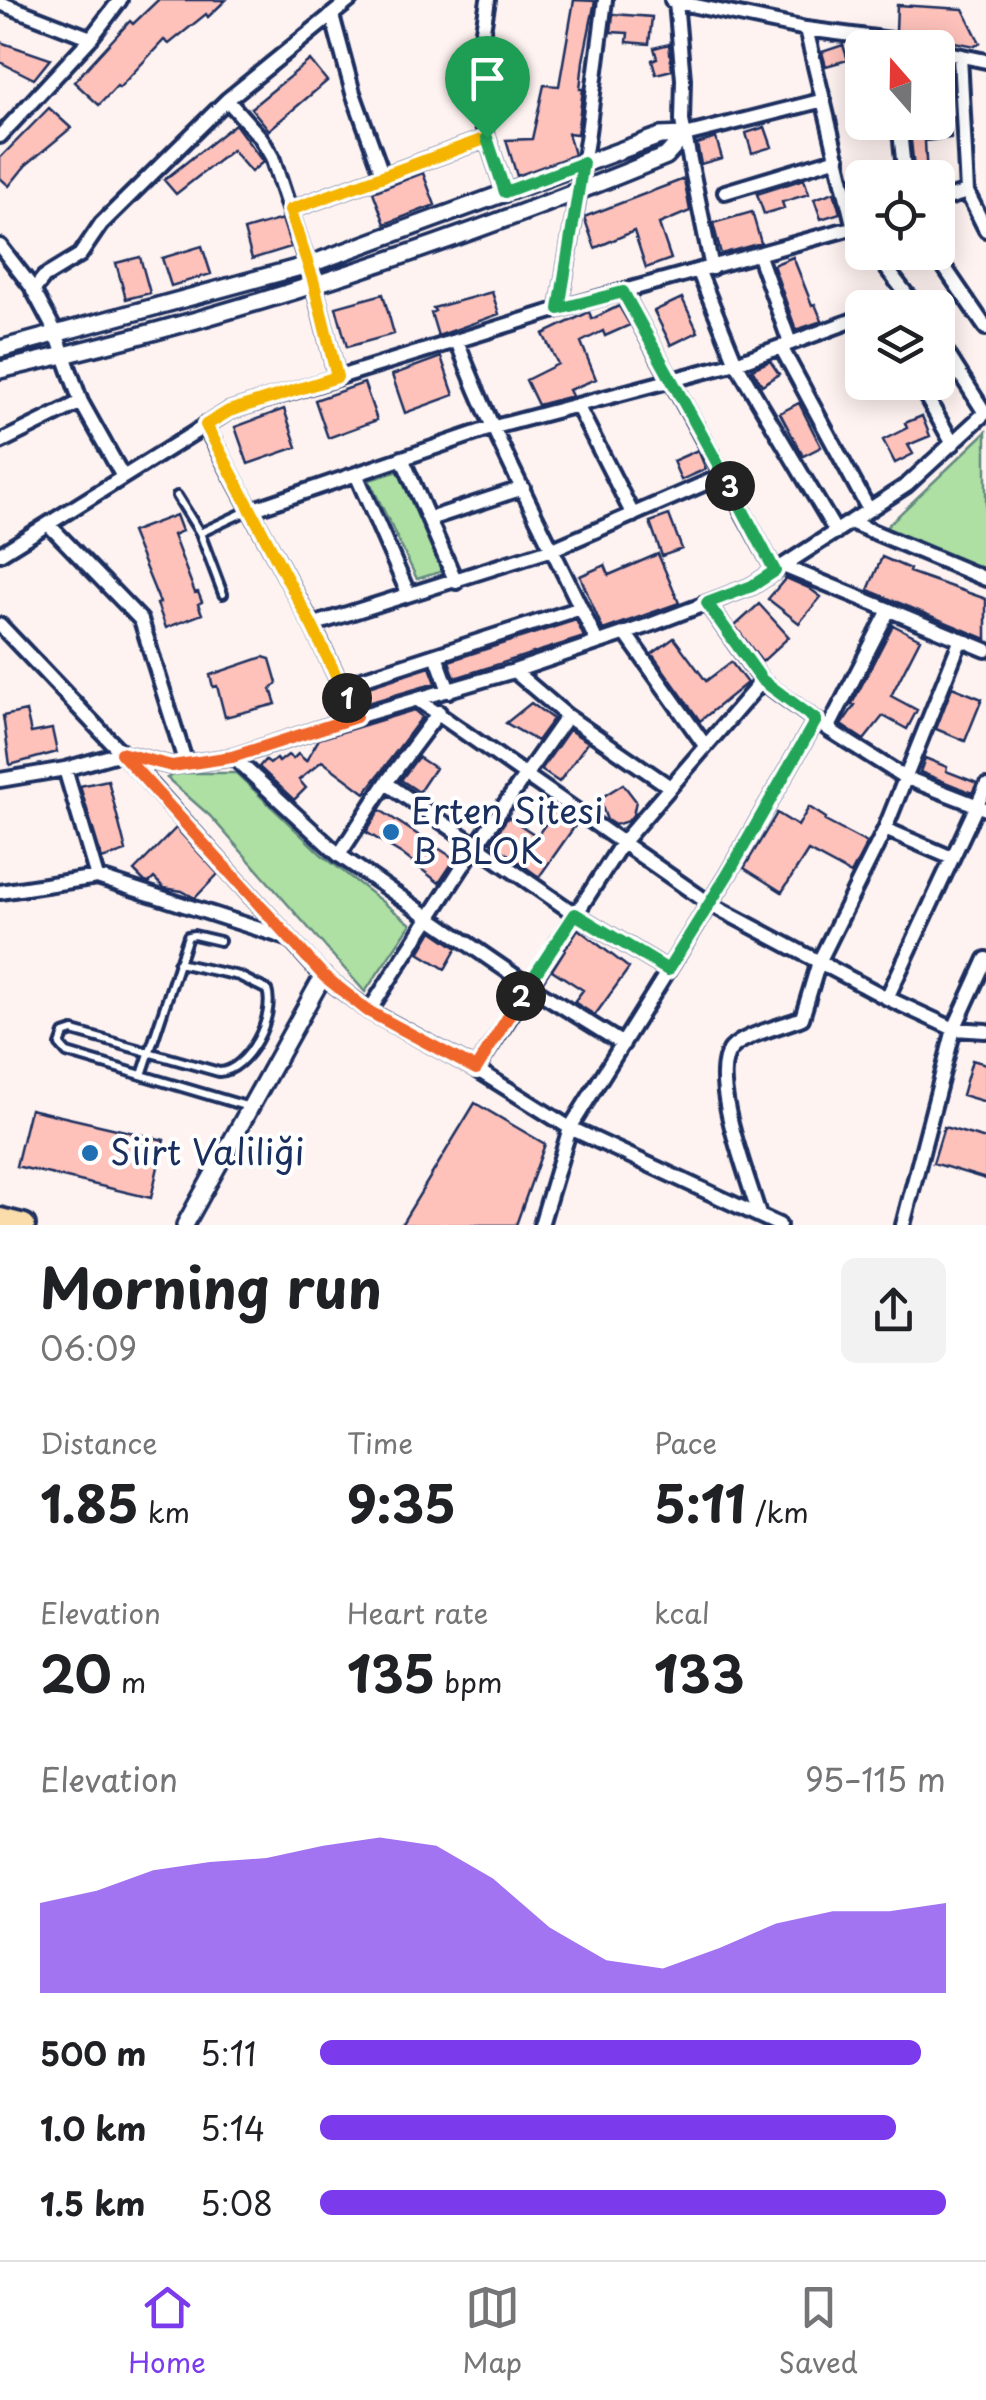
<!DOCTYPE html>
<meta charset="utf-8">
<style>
body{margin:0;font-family:"Playpen Sans",sans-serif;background:#f2f2f2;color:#202124;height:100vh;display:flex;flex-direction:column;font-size:38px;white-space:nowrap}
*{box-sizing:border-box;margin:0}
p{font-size:32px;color:#757577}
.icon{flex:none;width:55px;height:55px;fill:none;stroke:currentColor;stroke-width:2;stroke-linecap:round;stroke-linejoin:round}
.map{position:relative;height:1225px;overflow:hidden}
.panel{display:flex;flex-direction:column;background:#fff;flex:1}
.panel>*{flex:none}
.needle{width:65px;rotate:340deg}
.buttons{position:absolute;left:845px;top:30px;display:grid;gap:20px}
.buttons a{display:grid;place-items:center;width:110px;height:110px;border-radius:15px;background:#fff;box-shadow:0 5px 25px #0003;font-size:50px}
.pin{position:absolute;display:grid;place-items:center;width:85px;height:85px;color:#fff;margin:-102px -42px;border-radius:50% 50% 50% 0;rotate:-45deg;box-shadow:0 0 10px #0007}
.pin .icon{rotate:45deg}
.km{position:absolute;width:50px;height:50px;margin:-25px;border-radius:50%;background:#222;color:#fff;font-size:28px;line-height:50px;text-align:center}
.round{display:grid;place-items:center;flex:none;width:105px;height:105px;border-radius:15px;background:#f2f2f2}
.summary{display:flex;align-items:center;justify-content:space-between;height:170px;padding:0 40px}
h1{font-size:55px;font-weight:700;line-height:75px}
.figures{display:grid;grid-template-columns:repeat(3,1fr);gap:15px;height:170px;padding:10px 40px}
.figures div{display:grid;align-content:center}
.figures b{font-size:50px;font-weight:700}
.figures small{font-size:28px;font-weight:400}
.figures p{font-size:28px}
.chart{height:280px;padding:20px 40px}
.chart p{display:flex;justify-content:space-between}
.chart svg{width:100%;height:180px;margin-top:10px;fill:#7c3aed;opacity:.7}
ul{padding:0 40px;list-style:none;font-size:32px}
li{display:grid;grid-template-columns:160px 120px 1fr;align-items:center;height:75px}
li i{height:25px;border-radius:12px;background:#7c3aed}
.tab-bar{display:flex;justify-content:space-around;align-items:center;height:140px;border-top:2px solid #e0e0e0;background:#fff;font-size:28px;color:#757577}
.tab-bar a{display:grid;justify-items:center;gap:5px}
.tab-bar .current{color:#7c3aed}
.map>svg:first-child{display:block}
.green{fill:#ade0a2;stroke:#648880;stroke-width:2.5}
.building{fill:#fec2bb;stroke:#1b2f5e;stroke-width:2.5}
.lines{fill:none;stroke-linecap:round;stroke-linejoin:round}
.service-casing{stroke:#1b2f5e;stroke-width:14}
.minor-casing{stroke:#1b2f5e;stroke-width:20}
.tertiary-casing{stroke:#1b2f5e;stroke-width:22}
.primary-casing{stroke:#1b2f5e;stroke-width:28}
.service{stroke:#fff;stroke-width:6}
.minor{stroke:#fff;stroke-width:12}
.tertiary{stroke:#fff;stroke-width:15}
.primary{stroke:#fbddab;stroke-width:20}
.split-1-casing{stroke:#fff;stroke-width:20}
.split-2-casing{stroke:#fff;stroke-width:20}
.split-3-casing{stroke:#fff;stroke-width:20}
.split-4-casing{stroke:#fff;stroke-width:20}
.split-1{stroke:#f5b400;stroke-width:12}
.split-2{stroke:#f0652b;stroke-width:12}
.split-3{stroke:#22a559;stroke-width:12}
.split-4{stroke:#22a559;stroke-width:12}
.poi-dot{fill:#1f6fb2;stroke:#fff;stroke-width:4}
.labels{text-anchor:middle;stroke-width:8;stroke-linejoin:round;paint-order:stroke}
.poi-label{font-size:35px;fill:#1b2f5e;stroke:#fff;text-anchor:start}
</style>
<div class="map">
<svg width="986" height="1225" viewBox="0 0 986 1225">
<rect width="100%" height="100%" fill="#fff3f1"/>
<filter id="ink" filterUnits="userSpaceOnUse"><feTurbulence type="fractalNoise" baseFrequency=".01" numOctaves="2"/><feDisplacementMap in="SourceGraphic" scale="20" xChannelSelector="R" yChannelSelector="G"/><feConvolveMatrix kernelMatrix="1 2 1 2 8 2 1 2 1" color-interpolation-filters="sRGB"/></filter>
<g filter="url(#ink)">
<path class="green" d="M 986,432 L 986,574 L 883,530 Z
M 399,471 L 443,571 L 417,579 L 369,480 Z
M 177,773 L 236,773 L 322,855 L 411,924 L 365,992 L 210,816 L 167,778 Z"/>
<path class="building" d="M 158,0 L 226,0 L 208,17 L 206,14 L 169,44 L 164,40 L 119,88 L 117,86 L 99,105 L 74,82 L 130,21 L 133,24 Z
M 574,0 L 595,1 L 583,61 L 580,89 L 583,89 L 577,134 L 568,133 L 574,155 L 517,176 L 506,140 L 532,139 L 544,85 L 559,86 Z
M 897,5 L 963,9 L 980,43 L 975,46 L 896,31 Z
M 613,14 L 652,17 L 649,44 L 627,42 L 628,33 L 611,32 Z
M 0,42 L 50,59 L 34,79 L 0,62 Z
M 669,44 L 672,70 L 656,74 L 652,60 L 657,58 L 654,48 Z
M 843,45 L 848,60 L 826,66 L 822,52 Z
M 310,60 L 327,81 L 269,130 L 251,108 Z
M 49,108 L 71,128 L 26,165 L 9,186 L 0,178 L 0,158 Z
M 949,118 L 951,138 L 925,141 L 927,178 L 915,178 L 909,122 L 938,122 L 938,119 Z
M 235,124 L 263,162 L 251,172 L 232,150 L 176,194 L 164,180 Z
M 765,127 L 772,147 L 752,153 L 746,133 Z
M 716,138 L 722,158 L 701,164 L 697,144 Z
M 423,173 L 435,205 L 385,224 L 373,192 Z
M 684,179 L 690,211 L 659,224 L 671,259 L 646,268 L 634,231 L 595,248 L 584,217 Z
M 804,179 L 809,194 L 782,202 L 784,208 L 764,214 L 757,194 Z
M 834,192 L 840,213 L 821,219 L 814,199 Z
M 752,212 L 761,243 L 721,254 L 713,223 Z
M 282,219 L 291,247 L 252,259 L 244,230 Z
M 202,246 L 211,274 L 171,286 L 162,258 Z
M 140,257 L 150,293 L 126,299 L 116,263 Z
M 793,257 L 812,305 L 815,304 L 822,321 L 796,330 L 773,265 Z
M 492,292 L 499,314 L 438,336 L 431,313 L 435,311 L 433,308 Z
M 383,294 L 394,334 L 347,347 L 336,307 Z
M 682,298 L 698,332 L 671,345 L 654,311 Z
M 619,306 L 630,325 L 605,336 L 603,331 L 581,342 L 596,379 L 569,390 L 572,396 L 538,405 L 526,380 L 558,364 L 543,334 L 589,312 L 592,319 Z
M 441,357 L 454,395 L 405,413 L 392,375 Z
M 770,361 L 779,374 L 762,385 L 752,369 Z
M 364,383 L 377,420 L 328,438 L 315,400 Z
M 799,403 L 821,447 L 803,456 L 780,413 Z
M 284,409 L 297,447 L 248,464 L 235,427 Z
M 922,416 L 930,436 L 908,445 L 913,454 L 895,463 L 883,440 L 907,428 L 905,423 Z
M 698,450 L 706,469 L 681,480 L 673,461 Z
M 176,515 L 182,531 L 173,535 L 195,593 L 198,592 L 202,602 L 198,604 L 202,614 L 166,628 L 157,604 L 160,603 L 131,532 Z
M 669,515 L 682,549 L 662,556 L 650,522 Z
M 658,554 L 679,603 L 603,630 L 580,576 L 605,565 L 609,575 Z
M 882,557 L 910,569 L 909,572 L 986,599 L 986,639 L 868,590 Z
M 786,578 L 809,588 L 821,597 L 799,623 L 768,599 Z
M 759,604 L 789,637 L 762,662 L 735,626 Z
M 576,620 L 584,637 L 455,678 L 449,661 Z
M 893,625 L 920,639 L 891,696 L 917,710 L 907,729 L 883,716 L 864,740 L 841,725 L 855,705 L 852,704 Z
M 674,638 L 706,681 L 731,662 L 747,683 L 700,721 L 652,654 Z
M 263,657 L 270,659 L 277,683 L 271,689 L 276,704 L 225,717 L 217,686 L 213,687 L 210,675 Z
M 430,667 L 436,683 L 361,705 L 357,696 L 356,691 Z
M 952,687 L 982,699 L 965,741 L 936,729 Z
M 531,703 L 553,719 L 537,741 L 506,723 Z
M 414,710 L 422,717 L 365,793 L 322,761 L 299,780 L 306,788 L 294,800 L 259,767 L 265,760 L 270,764 L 276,759 L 279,762 L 288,755 L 293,759 L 298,754 L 306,761 L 319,739 Z
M 26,711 L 31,733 L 52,729 L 57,752 L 10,765 L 3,716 Z
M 569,730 L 588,742 L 559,782 L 541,770 Z
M 418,757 L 435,768 L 419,792 L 401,780 Z
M 925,758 L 947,767 L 946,771 L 977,783 L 972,793 L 920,772 Z
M 108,780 L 126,851 L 102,859 L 80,786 Z
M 623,784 L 636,801 L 633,815 L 628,821 L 615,825 L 607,820 L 599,799 Z
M 809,807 L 826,818 L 825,821 L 867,843 L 851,874 L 808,851 L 782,892 L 744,868 L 777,813 L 798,826 Z
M 556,809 L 577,823 L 539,877 L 491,842 L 508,817 L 537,836 Z
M 380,810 L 455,859 L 439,883 L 402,854 L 366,832 Z
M 176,828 L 218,874 L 195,898 L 182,891 L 164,888 L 154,878 L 149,883 L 145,882 L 134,871 Z
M 578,929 L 629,968 L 595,1015 L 574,1002 L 583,990 L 552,970 Z
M 432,931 L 457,948 L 445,969 L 419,953 Z
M 972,1060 L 986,1064 L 986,1102 L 962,1095 Z
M 475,1103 L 545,1144 L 516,1225 L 401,1225 Z
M 30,1109 L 164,1140 L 151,1198 L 16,1166 Z
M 944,1127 L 986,1139 L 986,1179 L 933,1163 Z"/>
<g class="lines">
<g class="service-casing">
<path id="service" d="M 177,496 L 200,533 L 249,510
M 200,533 L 223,594
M 178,963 L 239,976 L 267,990 C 276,1016 248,1071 219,1072 L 73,1031 L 64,1034 L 60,1045 L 67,1053 L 249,1107
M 142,1075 L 188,936 L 194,935 L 220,941"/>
</g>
<g class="minor-casing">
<path id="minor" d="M 488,0 L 482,36 L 480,117 L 505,192
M 672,1 L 806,29 L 891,40 L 924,48
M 676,2 L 683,79 L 682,121 L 712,268
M 0,3 L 91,38
M 332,15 L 353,93 L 383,176
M 806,29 L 854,228 L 862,238
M 938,51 L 986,61
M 960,56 L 967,192 L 986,230
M 227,100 L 261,138 L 272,157 L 313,281 L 337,377
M 899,122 L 905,178
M 685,135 L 824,100
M 0,136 L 91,38 L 120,0
M 725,192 L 838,158
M 938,201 L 967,192
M 290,210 L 487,138
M 0,246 L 31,286 L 56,333 L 81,402 L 122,475
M 874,252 L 917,308
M 759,256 L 790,343
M 945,268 L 986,328
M 699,272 L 736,363 L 836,532
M 33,291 L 44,277 L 80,255 L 101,224 L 227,100 L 350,0
M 623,292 L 775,571
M 886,308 L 909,296
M 559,309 L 587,140 L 605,0
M 938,339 L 985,413
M 457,341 C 496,445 550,541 597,642
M 781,347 L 869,510
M 918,382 L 953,444
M 577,405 L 633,515
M 205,425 L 312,625 L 356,717
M 0,442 L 81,402
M 402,458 L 456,582
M 356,474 L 408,593
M 251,510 L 491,428 L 736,363 L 862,317
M 429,519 L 523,488
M 850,522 L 986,579
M 48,524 L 141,620 L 186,764
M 0,554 L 229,411 L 559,309 L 862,225
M 783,566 L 986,650
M 707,603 L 762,681 L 828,729 L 904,777 L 986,809
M 0,625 L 135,767 L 323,976 L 369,1011 L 476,1069 L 570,1128 L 779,1225
M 312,625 L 553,549 L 724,475
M 625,633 L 704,744
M 436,655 L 449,691
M 514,671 L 567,716 L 670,787
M 340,686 L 581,608
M 418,700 L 710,904 L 887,998 L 954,1029 L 986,1031
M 828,729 L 889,610
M 233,757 L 339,855 L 528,985 L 623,1044
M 65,769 L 97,877
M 0,780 L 65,769 L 121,753 L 172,766 L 233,757 L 356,717 L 514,671 L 647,626 L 752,586 L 907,485 L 986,412
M 386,783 L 575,914 L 668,970
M 885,829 L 952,858
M 339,855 L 386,783 L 439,712
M 0,892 L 97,877 L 287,938
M 887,998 L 986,786
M 369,1011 L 475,847 L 567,716
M 476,1069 L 622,843 L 762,681
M 759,1215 C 750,1182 707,1077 731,1049 C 743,1035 783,1026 802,1018 L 819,962 L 885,829 L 961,639
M 541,1225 L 570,1128 L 728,874 L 816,720
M 903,1225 L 954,1029 L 986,959"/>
</g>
<g class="tertiary-casing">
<path id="tertiary" d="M 0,349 L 308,265 L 660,136 L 685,135 L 666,156 C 450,245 227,319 0,370
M 185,1225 L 323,976"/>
</g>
<g class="primary-casing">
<path id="primary" d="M 0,1219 L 24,1225"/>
</g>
<use href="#service" class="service"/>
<use href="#minor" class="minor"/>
<use href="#tertiary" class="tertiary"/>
<use href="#primary" class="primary"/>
</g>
</g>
<g class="lines" filter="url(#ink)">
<g class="split-1-casing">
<path id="split-1" d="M 347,698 L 312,626 L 206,425 L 229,411 L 337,377 L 313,280 L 290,210 L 487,138"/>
</g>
<g class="split-2-casing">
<path id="split-2" d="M 347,698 L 356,717 L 232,757 L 172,766 L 121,753 L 324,976 L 368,1011 L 476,1069 L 521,996"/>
</g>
<g class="split-3-casing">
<path id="split-3" d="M 521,996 L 575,914 L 668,970 L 728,874 L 816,720 L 762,680 L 707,603 L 752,586 L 775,571 L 730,486"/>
</g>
<g class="split-4-casing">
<path id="split-4" d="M 487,138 L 505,192 L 583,163 L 559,309 L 623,292 L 730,486"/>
</g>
<use href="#split-1" class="split-1"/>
<use href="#split-2" class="split-2"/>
<use href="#split-3" class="split-3"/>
<use href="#split-4" class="split-4"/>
</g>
<g class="poi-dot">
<circle cx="391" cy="832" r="10"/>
<circle cx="90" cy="1153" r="10"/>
</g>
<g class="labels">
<g class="poi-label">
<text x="411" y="824">Erten Sitesi<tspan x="411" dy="40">B BLOK</tspan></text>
<text x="110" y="1165">Siirt Valiliği</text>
</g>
</g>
</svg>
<div class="buttons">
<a><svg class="needle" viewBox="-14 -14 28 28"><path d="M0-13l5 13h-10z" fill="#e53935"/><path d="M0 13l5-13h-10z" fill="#757577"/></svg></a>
<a><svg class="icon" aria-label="locate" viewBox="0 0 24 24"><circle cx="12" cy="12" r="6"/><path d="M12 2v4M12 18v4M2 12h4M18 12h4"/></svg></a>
<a><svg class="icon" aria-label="layers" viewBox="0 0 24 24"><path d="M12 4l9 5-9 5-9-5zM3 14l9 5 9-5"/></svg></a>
</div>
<div class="pin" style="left:487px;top:138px;background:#1e9e55"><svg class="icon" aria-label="arrive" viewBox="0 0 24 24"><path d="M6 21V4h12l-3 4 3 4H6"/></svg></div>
<b class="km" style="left:347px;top:698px">1</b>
<b class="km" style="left:521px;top:996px">2</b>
<b class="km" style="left:730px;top:486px">3</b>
</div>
<section class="panel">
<div class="summary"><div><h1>Morning run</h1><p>06:09</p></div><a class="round"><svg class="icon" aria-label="share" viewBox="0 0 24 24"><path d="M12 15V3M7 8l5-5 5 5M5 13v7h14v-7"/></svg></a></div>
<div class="figures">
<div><p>Distance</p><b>1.85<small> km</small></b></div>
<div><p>Time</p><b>9:35</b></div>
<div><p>Pace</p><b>5:11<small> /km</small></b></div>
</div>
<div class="figures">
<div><p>Elevation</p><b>20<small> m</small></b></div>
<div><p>Heart rate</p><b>135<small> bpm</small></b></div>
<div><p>kcal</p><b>133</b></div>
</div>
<div class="chart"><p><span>Elevation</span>95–115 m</p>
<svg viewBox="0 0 160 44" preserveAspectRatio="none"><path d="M0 44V22L10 19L20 14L30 12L40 11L50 8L60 6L70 8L80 16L90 28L100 36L110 38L120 33L130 27L140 24L150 24L160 22V44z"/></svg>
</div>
<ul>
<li><b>500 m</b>5:11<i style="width:96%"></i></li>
<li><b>1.0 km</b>5:14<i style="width:92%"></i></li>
<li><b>1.5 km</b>5:08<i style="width:100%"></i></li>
</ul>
</section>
<nav class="tab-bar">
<a class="current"><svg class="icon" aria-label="home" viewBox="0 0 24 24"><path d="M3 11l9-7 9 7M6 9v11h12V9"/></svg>Home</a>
<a><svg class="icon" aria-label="map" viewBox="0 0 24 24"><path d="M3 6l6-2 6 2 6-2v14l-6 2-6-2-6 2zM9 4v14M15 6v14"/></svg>Map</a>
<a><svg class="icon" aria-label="saved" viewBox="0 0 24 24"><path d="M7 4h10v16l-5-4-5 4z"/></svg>Saved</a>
</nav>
